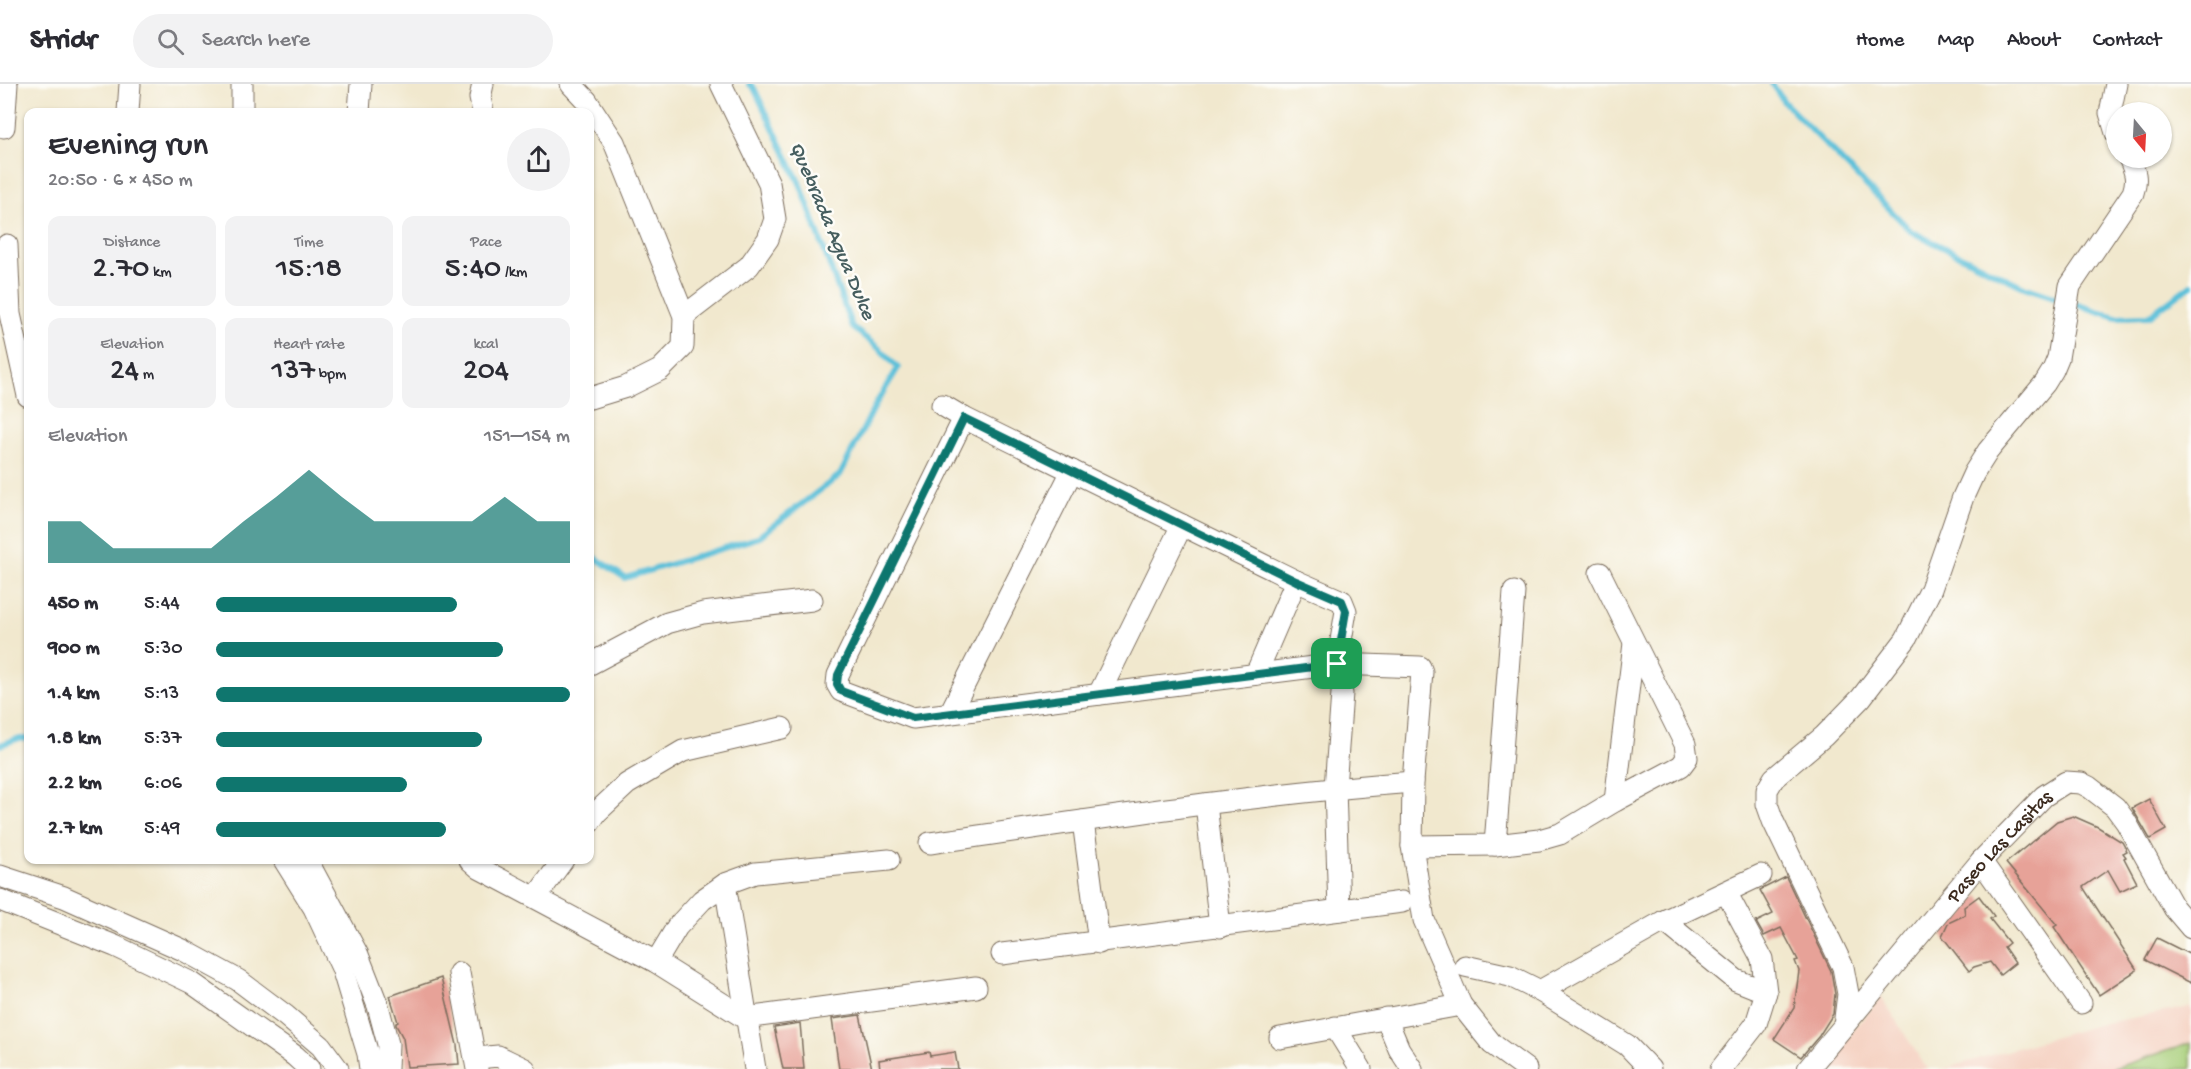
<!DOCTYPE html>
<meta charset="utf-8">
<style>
body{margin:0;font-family:"Gochi Hand",sans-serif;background:#f2f2f3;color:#2b2b33;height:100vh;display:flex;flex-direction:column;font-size:22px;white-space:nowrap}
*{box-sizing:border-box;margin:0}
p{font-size:20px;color:#7c7c81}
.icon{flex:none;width:33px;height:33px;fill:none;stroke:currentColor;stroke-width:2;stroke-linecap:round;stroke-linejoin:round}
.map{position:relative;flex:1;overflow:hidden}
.details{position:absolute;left:24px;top:24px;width:570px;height:756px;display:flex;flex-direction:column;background:#fff;border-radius:12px;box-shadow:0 2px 4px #0004}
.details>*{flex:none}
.needle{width:39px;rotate:162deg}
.buttons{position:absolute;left:2106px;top:18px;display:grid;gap:12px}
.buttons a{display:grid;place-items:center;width:66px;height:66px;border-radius:50%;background:#fff;box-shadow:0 2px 4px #0004;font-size:30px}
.pin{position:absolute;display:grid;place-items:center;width:51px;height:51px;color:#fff;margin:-26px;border-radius:12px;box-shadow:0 3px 9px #0006}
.round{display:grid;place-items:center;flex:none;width:63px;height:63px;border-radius:32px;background:#f2f2f3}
.headline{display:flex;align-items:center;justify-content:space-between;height:102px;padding:0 24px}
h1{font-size:33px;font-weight:600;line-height:45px}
.metrics{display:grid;grid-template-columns:repeat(3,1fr);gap:9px;height:102px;padding:6px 24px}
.metrics div{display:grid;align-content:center;border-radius:12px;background:#f2f2f3;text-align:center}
.metrics b{font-size:30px;font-weight:600}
.metrics small{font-size:16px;font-weight:400}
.metrics p{font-size:16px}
.chart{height:168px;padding:12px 24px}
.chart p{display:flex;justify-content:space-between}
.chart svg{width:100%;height:108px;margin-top:6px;fill:#0f766e;opacity:.7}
ul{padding:0 24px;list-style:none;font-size:20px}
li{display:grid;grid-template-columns:96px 72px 1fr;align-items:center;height:45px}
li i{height:15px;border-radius:8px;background:#0f766e}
header{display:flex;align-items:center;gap:36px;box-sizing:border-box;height:84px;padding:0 30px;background:#fff;border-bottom:2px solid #e1e1e2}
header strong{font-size:28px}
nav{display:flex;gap:33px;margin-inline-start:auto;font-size:21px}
.search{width:420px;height:54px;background:#f2f2f3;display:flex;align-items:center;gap:15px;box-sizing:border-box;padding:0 21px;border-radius:33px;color:#7c7c81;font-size:22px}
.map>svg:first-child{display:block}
.built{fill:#f5d2c2}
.green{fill:#a6cd77;stroke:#707c4a;stroke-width:1.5}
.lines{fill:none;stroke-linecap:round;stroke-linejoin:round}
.stream{stroke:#5bc0d9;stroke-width:6}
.building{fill:#e7a298}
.minor-casing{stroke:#7b6c5c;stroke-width:23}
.minor{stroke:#fff;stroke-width:21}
.route-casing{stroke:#fff;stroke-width:12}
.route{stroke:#0f766e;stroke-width:8}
.labels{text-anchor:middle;stroke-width:5;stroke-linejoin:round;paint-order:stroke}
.street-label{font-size:20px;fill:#3b2a1e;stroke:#fdfcf7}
.water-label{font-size:21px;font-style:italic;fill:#465e5f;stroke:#fdfcf7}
</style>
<header>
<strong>Stridr</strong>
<div class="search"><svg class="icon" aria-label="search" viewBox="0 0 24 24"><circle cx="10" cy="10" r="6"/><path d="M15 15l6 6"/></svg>Search here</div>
<nav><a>Home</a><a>Map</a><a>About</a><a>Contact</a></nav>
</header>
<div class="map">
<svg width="2191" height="985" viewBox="0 0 2191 985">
<rect width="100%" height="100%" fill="#fdfcf7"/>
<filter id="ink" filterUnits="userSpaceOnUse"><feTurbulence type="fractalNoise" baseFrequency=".0167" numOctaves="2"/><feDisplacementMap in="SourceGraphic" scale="12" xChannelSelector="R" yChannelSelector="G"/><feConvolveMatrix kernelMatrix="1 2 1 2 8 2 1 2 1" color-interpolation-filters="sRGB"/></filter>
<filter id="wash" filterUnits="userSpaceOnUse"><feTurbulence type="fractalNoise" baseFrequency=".008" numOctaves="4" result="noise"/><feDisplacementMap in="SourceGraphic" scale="24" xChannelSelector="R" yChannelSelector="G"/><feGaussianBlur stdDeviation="1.35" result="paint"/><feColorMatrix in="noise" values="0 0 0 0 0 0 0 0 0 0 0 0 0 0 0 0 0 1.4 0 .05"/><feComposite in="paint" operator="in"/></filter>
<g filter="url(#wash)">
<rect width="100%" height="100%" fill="#f1e8ce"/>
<path class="built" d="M 1881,913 L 1927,985 L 1821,985 Z
M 2191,923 L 2191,985 L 1943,985 L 2105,939 Z"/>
<path class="green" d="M 2191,959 L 2191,985 L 2111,985 Z"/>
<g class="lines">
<path class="stream" d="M 1772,0 L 1784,18 L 1912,148 L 2024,203 L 2063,216
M 2072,219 L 2116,233 L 2149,232 L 2191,201
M 590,470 L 625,494 L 757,454 L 840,391 L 877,318 L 898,284 L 881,266 L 852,243 L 801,102 L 754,4 L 749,0
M 0,661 L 17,655 L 28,655"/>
</g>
<g id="blocks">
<path class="building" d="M 2149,715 L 2166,746 L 2150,755 L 2132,724 Z
M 2073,732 L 2098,743 L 2122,758 L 2127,767 L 2123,769 L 2126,773 L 2124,774 L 2137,799 L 2120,807 L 2108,786 L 2083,803 L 2137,886 L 2099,911 L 2054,843 L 2057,841 L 2006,779 L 2057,737 Z
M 1786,793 L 1831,887 L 1835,910 L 1833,930 L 1819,952 L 1801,973 L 1774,955 L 1794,924 L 1799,887 L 1795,877 L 1798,876 L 1781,844 L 1764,852 L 1756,838 L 1773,830 L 1760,806 Z
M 1979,812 L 1994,832 L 1990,835 L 2009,859 L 2004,863 L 2015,879 L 2000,891 L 1990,878 L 1974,883 L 1969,887 L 1942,852 L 1948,839 L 1965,831 L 1964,823 Z
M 2157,854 L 2191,871 L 2191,899 L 2145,876 Z
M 441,894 L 457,961 L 459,980 L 407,983 L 403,954 L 396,941 L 396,939 L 398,938 L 390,912 Z
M 860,931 L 872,985 L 839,985 L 832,935 Z
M 800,939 L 804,985 L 783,985 L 774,943 Z
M 929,968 L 930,972 L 955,968 L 958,985 L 880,985 L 879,976 Z"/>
</g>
</g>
<g filter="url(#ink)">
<use href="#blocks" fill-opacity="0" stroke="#7b6c5c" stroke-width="1.5"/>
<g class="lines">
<g class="minor-casing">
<g id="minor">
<path d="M 242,0 L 242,28"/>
<path d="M 571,0 L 587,17 L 614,58 L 684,232 L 683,263 L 660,286 L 626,303 L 590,314"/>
<path d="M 2116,0 L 2110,29 L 2116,49"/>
<path d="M 128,28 L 130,0"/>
<path d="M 359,28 L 361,0"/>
<path d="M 483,28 L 480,14 L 483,0"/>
<path d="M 4,43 L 7,0"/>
<path d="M 7,161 L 10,230 L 28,312"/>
<path d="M 684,232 L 749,182 L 768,155 L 775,135 L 769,99 L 721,0"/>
<path d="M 942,321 L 964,334 L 1296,497 L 1342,517 L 1346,527 L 1337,580"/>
<path d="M 964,334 L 838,591 L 837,600 L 841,607 L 913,634 L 1337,580 L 1420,583 L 1422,588 L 1413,698 L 1412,762 L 1424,836 L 1461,921 L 1492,960 L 1526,985"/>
<path d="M 590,580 L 667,539 L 703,529 L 812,516"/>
<path d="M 1256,590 L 1296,497"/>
<path d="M 1099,610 L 1182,441"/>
<path d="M 950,629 L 1072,387"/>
<path d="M 1615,717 L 1634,559"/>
<path d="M 1206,720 L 1220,843"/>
<path d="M 1083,737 L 1099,859"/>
<path d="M 590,738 L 597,728 L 627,700 L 683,667 L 782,644"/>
<path d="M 930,759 C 1091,736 1251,710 1413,698"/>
<path d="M 1495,761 L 1514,508"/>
<path d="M 1412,762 L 1495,761 L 1539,756 L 1560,750 L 1615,717 L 1681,682 L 1687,674 L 1685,660 L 1600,489"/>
<path d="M 284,776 L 314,824 L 342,884 L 368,970 L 370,985"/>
<path d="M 307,776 L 358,871 L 378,922 L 388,960 L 387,985"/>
<path d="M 470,776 L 479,784 L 656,878 L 745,934 L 976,903"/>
<path d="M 1981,777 L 2081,919"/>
<path d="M 0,792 L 64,813 L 183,866 L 238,896 L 286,932 L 321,962 L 338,985"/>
<path d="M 725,800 L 755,985"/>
<path d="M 536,813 L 563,776"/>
<path d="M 0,816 L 115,862 L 192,899 L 295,972 L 309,985"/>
<path d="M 1339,826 L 1335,704 L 1342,609"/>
<path d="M 1664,837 L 1736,896 L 1766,908"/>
<path d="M 1002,870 L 1402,818"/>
<path d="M 656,878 L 677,843 L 702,816 L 725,800 L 755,789 L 889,776"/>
<path d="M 1465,882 L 1510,892 L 1540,907 L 1664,837 L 1761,791"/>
<path d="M 459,889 L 477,985"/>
<path d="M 1540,907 L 1627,961 L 1650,985"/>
<path d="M 1386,934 L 1399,965 L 1412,985"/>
<path d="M 1844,942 L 1848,910 L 1843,883 L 1773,737 L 1767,720 L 1767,706 L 1774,694 L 1824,652 L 1861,614 L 1906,555 L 1931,505 L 1963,413 L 1974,389 L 1988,367 L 2045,299 L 2053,286 L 2058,274 L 2070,202 L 2133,109 C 2138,95 2135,87 2129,74"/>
<path d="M 1335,943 L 1361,985"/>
<path d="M 1280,954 L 1461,921"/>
<path d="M 477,974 L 498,972 L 525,985"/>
<path d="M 1721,985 L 1756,940 L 1766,908 L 1762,875 L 1726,808"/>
<path id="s1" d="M 1808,985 L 1981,777 L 2044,712 L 2066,698 L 2081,699 L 2089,703 L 2115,723 L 2126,738 L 2174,824 L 2191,844"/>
</g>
</g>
<use href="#minor" class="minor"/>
</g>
</g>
<g class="lines" filter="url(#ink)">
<g class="route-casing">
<path id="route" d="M 964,334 L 1296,497 L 1342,517 L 1346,527 L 1337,580 L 913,634 L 841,607 L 837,600 L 838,591 Z"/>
</g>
<use href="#route" class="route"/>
</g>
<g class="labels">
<g class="street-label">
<text dy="7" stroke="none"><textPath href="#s1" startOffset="294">Paseo Las Casitas</textPath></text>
</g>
<g class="water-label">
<text transform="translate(834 146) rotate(67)" y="7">Quebrada Agua Dulce</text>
</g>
</g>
</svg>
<div class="buttons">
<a><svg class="needle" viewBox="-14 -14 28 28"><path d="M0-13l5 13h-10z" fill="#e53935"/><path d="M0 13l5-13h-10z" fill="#7c7c81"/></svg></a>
</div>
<div class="pin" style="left:1337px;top:580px;background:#1e9e55"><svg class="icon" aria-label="arrive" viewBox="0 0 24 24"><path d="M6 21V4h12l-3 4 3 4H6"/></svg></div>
<section class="details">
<div class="headline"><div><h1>Evening run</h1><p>20:50 · 6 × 450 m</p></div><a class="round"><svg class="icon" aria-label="share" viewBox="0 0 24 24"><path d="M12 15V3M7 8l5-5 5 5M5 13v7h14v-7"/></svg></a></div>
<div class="metrics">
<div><p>Distance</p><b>2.70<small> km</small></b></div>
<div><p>Time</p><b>15:18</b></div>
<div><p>Pace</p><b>5:40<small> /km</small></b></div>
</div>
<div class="metrics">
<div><p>Elevation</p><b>24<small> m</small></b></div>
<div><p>Heart rate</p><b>137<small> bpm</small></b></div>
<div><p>kcal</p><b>204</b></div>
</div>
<div class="chart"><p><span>Elevation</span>151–154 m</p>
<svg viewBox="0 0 160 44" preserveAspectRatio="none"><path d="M0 44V27L10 27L20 38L30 38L40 38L50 38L60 27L70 17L80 6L90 17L100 27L110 27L120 27L130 27L140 17L150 27L160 27V44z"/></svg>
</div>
<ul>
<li><b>450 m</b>5:44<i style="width:68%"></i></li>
<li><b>900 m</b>5:30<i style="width:81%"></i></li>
<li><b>1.4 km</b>5:13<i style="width:100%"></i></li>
<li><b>1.8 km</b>5:37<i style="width:75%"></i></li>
<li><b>2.2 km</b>6:06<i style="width:54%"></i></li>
<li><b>2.7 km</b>5:49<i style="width:65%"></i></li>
</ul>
</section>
</div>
